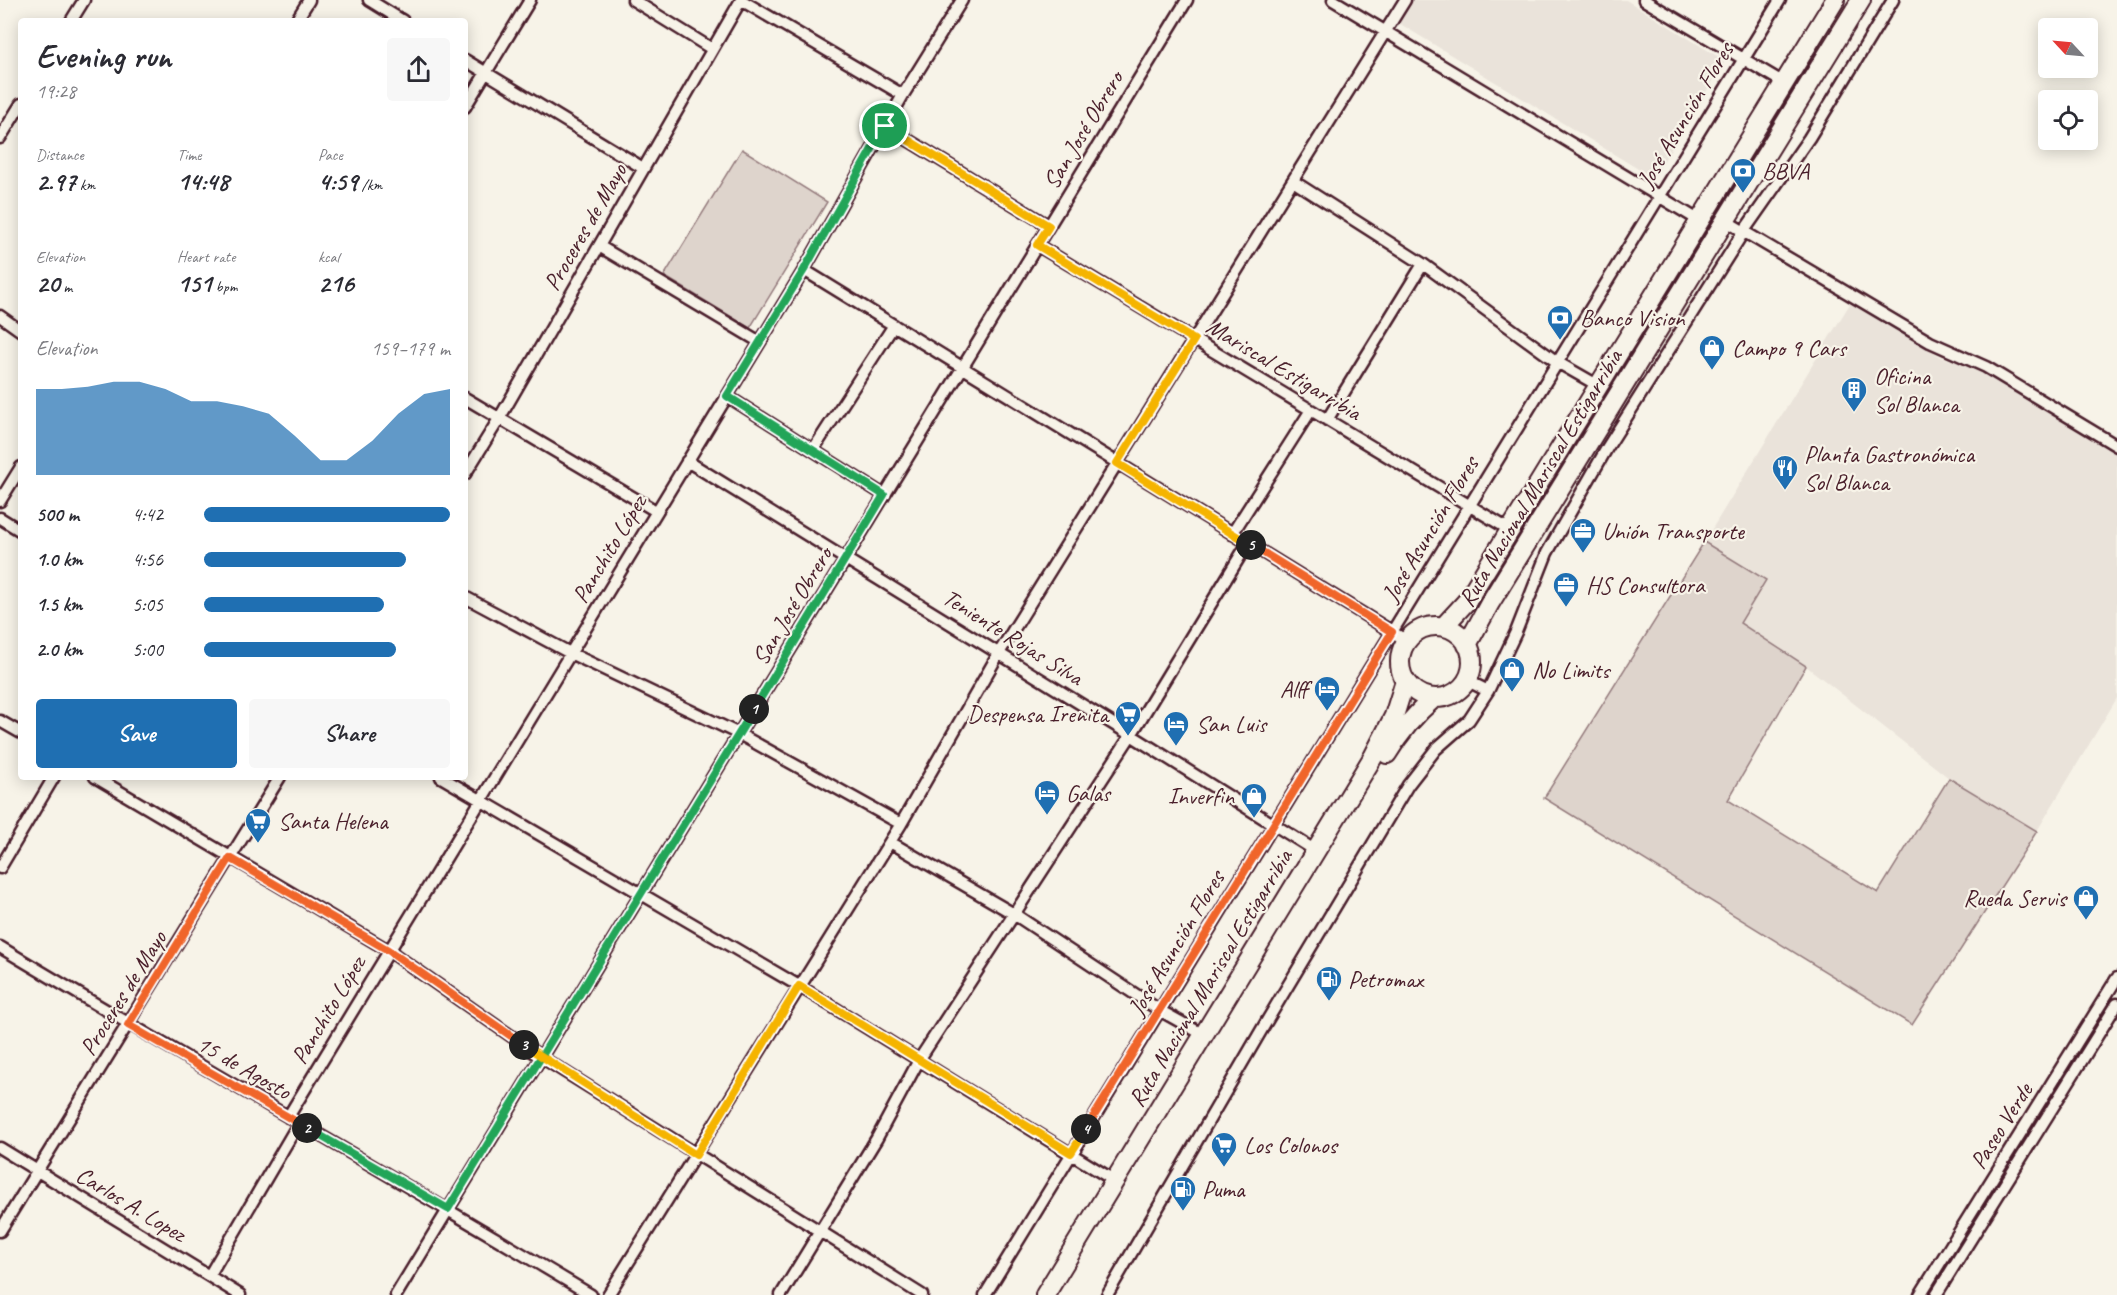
<!DOCTYPE html>
<meta charset="utf-8">
<style>
body{margin:0;font-family:Caveat,sans-serif;background:#f7f7f7;color:#2b2b33;height:100vh;display:flex;flex-direction:column;font-size:22px;white-space:nowrap}
*{box-sizing:border-box;margin:0}
p{font-size:20px;color:#7c7c81}
.icon{flex:none;width:33px;height:33px;fill:none;stroke:currentColor;stroke-width:2;stroke-linecap:round;stroke-linejoin:round}
.map{position:relative;flex:1;overflow:hidden}
.panel{position:absolute;left:18px;top:18px;width:450px;height:762px;display:flex;flex-direction:column;background:#fff;border-radius:6px;box-shadow:0 3px 15px #0003}
.panel>*{flex:none}
.needle{width:39px;rotate:296deg}
.tools{position:absolute;left:2038px;top:18px;display:grid;gap:12px}
.tools a{display:grid;place-items:center;width:60px;height:60px;border-radius:6px;background:#fff;box-shadow:0 3px 15px #0003;font-size:30px}
.pin{position:absolute;display:grid;place-items:center;width:51px;height:51px;color:#fff;margin:-26px;border:3px solid #fff;border-radius:50%;box-shadow:0 2px 6px #0007}
.km{position:absolute;width:30px;height:30px;margin:-15px;border-radius:50%;background:#222;color:#fff;font-size:16px;line-height:30px;text-align:center}
.round{display:grid;place-items:center;flex:none;width:63px;height:63px;border-radius:6px;background:#f7f7f7}
.headline{display:flex;align-items:center;justify-content:space-between;height:102px;padding:0 18px}
h1{font-size:33px;font-weight:700;line-height:45px}
.stats{display:grid;grid-template-columns:repeat(3,1fr);gap:9px;height:102px;padding:6px 18px}
.stats div{display:grid;align-content:center}
.stats b{font-size:26px;font-weight:700}
.stats small{font-size:16px;font-weight:400}
.stats p{font-size:16px}
.chart{height:168px;padding:12px 18px}
.chart p{display:flex;justify-content:space-between}
.chart svg{width:100%;height:108px;margin-top:6px;fill:#1f6fb2;opacity:.7}
.action{display:flex;gap:12px;margin-top:auto;padding:12px 18px}
.action a{flex:1;height:69px;border-radius:6px;background:#1f6fb2;color:#fff;font-size:24px;font-weight:700;line-height:69px;text-align:center}
.action a+a{background:#f7f7f7;color:#2b2b33}
ul{padding:0 18px;list-style:none;font-size:20px}
li{display:grid;grid-template-columns:96px 72px 1fr;align-items:center;height:45px}
li i{height:15px;border-radius:8px;background:#1f6fb2}
.map>svg:first-child{display:block}
.built{fill:#eae3da}
.green{fill:#ded4cc;stroke:#947a7c;stroke-width:1.5}
.lines{fill:none;stroke-linecap:round;stroke-linejoin:round}
.street-casing{stroke:#4a1f2b;stroke-width:15}
.highway-casing{stroke:#4a1f2b;stroke-width:22}
.street{stroke:#f7f3e8;stroke-width:10}
.highway{stroke:#f7f3e8;stroke-width:18}
.split-1-casing{stroke:#fff;stroke-width:12}
.split-2-casing{stroke:#fff;stroke-width:12}
.split-3-casing{stroke:#fff;stroke-width:12}
.split-4-casing{stroke:#fff;stroke-width:12}
.split-5-casing{stroke:#fff;stroke-width:12}
.split-6-casing{stroke:#fff;stroke-width:12}
.split-1{stroke:#22a559;stroke-width:8}
.split-2{stroke:#22a559;stroke-width:8}
.split-3{stroke:#f0652b;stroke-width:8}
.split-4{stroke:#f5b400;stroke-width:8}
.split-5{stroke:#f0652b;stroke-width:8}
.split-6{stroke:#f5b400;stroke-width:8}
.labels{text-anchor:middle;stroke-width:4.5;stroke-linejoin:round;paint-order:stroke}
.street-label{font-size:24px;fill:#4a1f2b;stroke:#f7f3e8}
.poi-label{font-size:24px;fill:#4a1f2b;stroke:#f7f3e8;text-anchor:start}
</style>
<div class="map">
<svg width="2117" height="1295" viewBox="0 0 2117 1295">
<rect width="100%" height="100%" fill="#f7f3e8"/>
<filter id="ink" filterUnits="userSpaceOnUse"><feTurbulence type="fractalNoise" baseFrequency=".0167" numOctaves="2"/><feDisplacementMap in="SourceGraphic" scale="12" xChannelSelector="R" yChannelSelector="G"/><feConvolveMatrix kernelMatrix="1 2 1 2 8 2 1 2 1" color-interpolation-filters="sRGB"/></filter>
<g filter="url(#ink)">
<path class="built" d="M 1411,0 L 1626,0 L 1725,61 L 1653,178 L 1397,22 Z
M 1851,302 L 1941,357 L 1981,370 L 2117,453 L 2117,698 L 2037,831 L 1949,778 L 1806,666 L 1740,623 L 1704,542 Z"/>
<path class="green" d="M 742,149 L 827,202 L 750,328 L 664,276 Z
M 1704,542 L 1766,580 L 1740,623 L 1806,666 L 1728,800 L 1878,893 L 1949,778 L 2037,831 L 1912,1025 L 1544,798 Z"/>
<g class="lines">
<g class="street-casing">
<path id="street" d="M 369,0 L 403,21
M 633,0 L 712,49
M 1333,0 L 1700,221
M 1644,0 L 1784,83
M 71,21 L 84,0
M 296,21 L 309,0
M 465,60 L 643,168
M 465,107 L 530,0
M 885,126 L 1049,226
M 0,138 L 21,104
M 1293,181 L 1423,264 L 1557,362 L 1599,386
M 1726,221 L 1930,342 L 1986,367 L 2117,446
M 1037,245 L 1510,530
M 599,246 L 760,342
M 804,270 L 1407,641
M 0,316 L 21,331
M 727,396 L 884,495
M 465,398 L 656,511
M 1327,420 L 1423,264
M 813,450 L 894,325
M 687,461 L 1131,735 L 1316,851
M 465,474 L 499,419 L 741,0 L 903,95
M 0,501 L 21,467
M 0,518 L 21,531
M 1232,534 L 1311,410
M 465,597 L 570,653 L 739,734 L 901,824
M 1468,681 L 1488,691
M 0,721 L 21,733
M 95,777 L 388,950 L 541,1057 L 922,1295
M 441,777 L 799,986 L 1115,1181
M 890,842 L 1014,914 L 1159,1010 L 1204,1035
M 0,868 L 54,777
M 0,947 C 196,1065 395,1177 591,1295
M 288,1117 L 804,270 L 903,95 L 962,0
M 0,1148 L 240,1295
M 0,1231 L 280,777
M 209,1276 L 298,1124
M 396,1295 L 1187,0
M 608,1295 L 901,824 L 999,653 L 1405,0
M 781,1295 L 877,1138 L 919,1060 L 1131,735 L 1248,543
M 985,1295 L 1780,0
M 1107,1295 L 1265,1024 L 1408,785 L 1436,749 L 1469,720 L 1488,691 L 1516,632 L 1547,553 L 1607,448 L 1744,231 L 1809,138 L 1893,0
M 1920,1295 L 2117,978
M 1936,1295 L 2117,1004"/>
</g>
<g class="highway-casing">
<path id="highway" d="M1400 662a36 36 0 1 1 72 0a36 36 0 1 1-72 0Z
M 1443,627 L 1466,602 L 1835,0
M 1467,645 L 1490,603 L 1861,0
M 1387,754 C 1400,732 1414,715 1434,698
M 1045,1295 L 1373,757 L 1394,716 L 1405,681"/>
</g>
<use href="#street" class="street"/>
<use href="#highway" class="highway"/>
</g>
</g>
<g class="lines" filter="url(#ink)">
<g class="split-1-casing">
<path id="split-1" d="M 754,709 L 884,495 L 727,396 L 804,270 L 885,126"/>
</g>
<g class="split-2-casing">
<path id="split-2" d="M 307,1128 L 448,1209 L 754,709"/>
</g>
<g class="split-3-casing">
<path id="split-3" d="M 307,1128 L 128,1025 L 230,858 L 388,950 L 524,1045"/>
</g>
<g class="split-4-casing">
<path id="split-4" d="M 524,1045 L 696,1155 L 799,986 L 1071,1153 L 1086,1129"/>
</g>
<g class="split-5-casing">
<path id="split-5" d="M 1086,1129 L 1392,632 L 1251,545"/>
</g>
<g class="split-6-casing">
<path id="split-6" d="M 885,126 L 1049,226 L 1037,245 L 1194,340 L 1117,463 L 1251,545"/>
</g>
<use href="#split-1" class="split-1"/>
<use href="#split-2" class="split-2"/>
<use href="#split-3" class="split-3"/>
<use href="#split-4" class="split-4"/>
<use href="#split-5" class="split-5"/>
<use href="#split-6" class="split-6"/>
</g>
<defs>
<g id="bank-pin" transform="scale(1.35)"><path d="M0 17L-7.5 6A9.5 9.5 0 1 1 7.5 6Z" fill="#1f6fb2" stroke="#f7f3e8"/><path d="M-6-4H6V4H-6ZM0-2.3a2.3 2.3 0 1 0 0 4.6a2.3 2.3 0 1 0 0-4.6Z" fill="#fff"/></g>
<g id="shop-pin" transform="scale(1.35)"><path d="M0 17L-7.5 6A9.5 9.5 0 1 1 7.5 6Z" fill="#1f6fb2" stroke="#f7f3e8"/><path d="M-5-2.5h2.3a2.7 3.5 0 0 1 5.4 0H5L5.5 6h-11ZM-1.5-2.5h3a1.5 2.3 0 0 0-3 0Z" fill="#fff"/></g>
<g id="building-pin" transform="scale(1.35)"><path d="M0 17L-7.5 6A9.5 9.5 0 1 1 7.5 6Z" fill="#1f6fb2" stroke="#f7f3e8"/><path d="M-4-6H4V6H1V3H-1V6H-4ZM-2.5-4.3h1.7v1.8h-1.7ZM.8-4.3h1.7v1.8H.8ZM-2.5-1h1.7V.8h-1.7ZM.8-1h1.7V.8H.8Z" fill="#fff"/></g>
<g id="restaurant-pin" transform="scale(1.35)"><path d="M0 17L-7.5 6A9.5 9.5 0 1 1 7.5 6Z" fill="#1f6fb2" stroke="#f7f3e8"/><path d="M-5-6h1v4h1v-4h1v4h1v-4h1v5L-1.5 .5V6h-2V.5L-5-1ZM5-6V6H3V1.5H1.5Q1.5-4 5-6Z" fill="#fff"/></g>
<g id="office-pin" transform="scale(1.35)"><path d="M0 17L-7.5 6A9.5 9.5 0 1 1 7.5 6Z" fill="#1f6fb2" stroke="#f7f3e8"/><path d="M-6-3h4V-5.5h4V-3h4V5H-6ZM-1-4.5V-3h2v-1.5ZM-6 0V1H6V0Z" fill="#fff"/></g>
<g id="hotel-pin" transform="scale(1.35)"><path d="M0 17L-7.5 6A9.5 9.5 0 1 1 7.5 6Z" fill="#1f6fb2" stroke="#f7f3e8"/><path d="M-6-4.5h1.5V1H6V5H4.5V3h-9V5H-6ZM-4 0a1.8 1.8 0 1 1 3.6 0ZM.5 0V-2.5h3Q6-2.5 6 0Z" fill="#fff"/></g>
<g id="supermarket-pin" transform="scale(1.35)"><path d="M0 17L-7.5 6A9.5 9.5 0 1 1 7.5 6Z" fill="#1f6fb2" stroke="#f7f3e8"/><path d="M-6-5.5h2.5l.6 2H6L4.5 2H-2.5L-4.4-4H-6ZM-1.5 3.2a1.3 1.3 0 1 0 .1 0ZM3 3.2a1.3 1.3 0 1 0 .1 0Z" fill="#fff"/></g>
<g id="fuel-pin" transform="scale(1.35)"><path d="M0 17L-7.5 6A9.5 9.5 0 1 1 7.5 6Z" fill="#1f6fb2" stroke="#f7f3e8"/><path d="M-5.5-6h7V0h2V4h1.3V-2.5L3-4.5l.8-.8L6-3V5H2.5V1h-1V6h-7ZM-4.2-4.7v3.2H.2V-4.7Z" fill="#fff"/></g>
</defs>
<g fill-rule="evenodd">
<use href="#bank-pin" x="1743" y="171"/>
<use href="#bank-pin" x="1560" y="318"/>
<use href="#shop-pin" x="1712" y="348"/>
<use href="#building-pin" x="1854" y="390"/>
<use href="#restaurant-pin" x="1785" y="468"/>
<use href="#office-pin" x="1583" y="531"/>
<use href="#office-pin" x="1566" y="585"/>
<use href="#shop-pin" x="1512" y="670"/>
<use href="#hotel-pin" x="1327" y="689"/>
<use href="#supermarket-pin" x="1128" y="714"/>
<use href="#hotel-pin" x="1176" y="724"/>
<use href="#hotel-pin" x="1047" y="793"/>
<use href="#shop-pin" x="1254" y="796"/>
<use href="#supermarket-pin" x="258" y="821"/>
<use href="#shop-pin" x="2086" y="898"/>
<use href="#fuel-pin" x="1329" y="979"/>
<use href="#supermarket-pin" x="1224" y="1145"/>
<use href="#fuel-pin" x="1183" y="1189"/>
</g>
<g class="labels">
<g class="street-label">
<text transform="translate(1685 115) rotate(-59)" y="8">José Asunción Flores</text>
<text transform="translate(1083 130) rotate(-59)" y="8">San José Obrero</text>
<text transform="translate(585 227) rotate(-60)" y="8">Proceres de Mayo</text>
<text transform="translate(1284 369) rotate(31)" y="8">Mariscal Estigarribia</text>
<text transform="translate(1540 478) rotate(-59)" y="8">Ruta Nacional Mariscal Estigarribia</text>
<text transform="translate(1430 529) rotate(-59)" y="8">José Asunción Flores</text>
<text transform="translate(609 549) rotate(-59)" y="8">Panchito López</text>
<text transform="translate(792 606) rotate(-59)" y="8">San José Obrero</text>
<text transform="translate(1013 637) rotate(32)" y="8">Teniente Rojas Silva</text>
<text transform="translate(1176 943) rotate(-59)" y="8">José Asunción Flores</text>
<text transform="translate(1210 978) rotate(-59)" y="8">Ruta Nacional Mariscal Estigarribia</text>
<text transform="translate(123 993) rotate(-58)" y="8">Proceres de Mayo</text>
<text transform="translate(328 1010) rotate(-59)" y="8">Panchito López</text>
<text transform="translate(244 1067) rotate(30)" y="8">15 de Agosto</text>
<text transform="translate(2001 1126) rotate(-58)" y="8">Paseo Verde</text>
<text transform="translate(131 1204) rotate(31)" y="8">Carlos A. Lopez</text>
</g>
<g class="poi-label">
<text x="1762" y="179">BBVA</text>
<text x="1580" y="326">Banco Vision</text>
<text x="1732" y="356">Campo 9 Cars</text>
<text x="1874" y="384">Oficina<tspan x="1874" dy="28">Sol Blanca</tspan></text>
<text x="1804" y="462">Planta Gastronómica<tspan x="1804" dy="28">Sol Blanca</tspan></text>
<text x="1602" y="539">Unión Transporte</text>
<text x="1586" y="593">HS Consultora</text>
<text x="1532" y="678">No Limits</text>
<text x="1308" y="697" text-anchor="end">Alff</text>
<text x="1108" y="722" text-anchor="end">Despensa Irenita</text>
<text x="1196" y="732">San Luis</text>
<text x="1066" y="801">Galas</text>
<text x="1234" y="804" text-anchor="end">Inverfin</text>
<text x="278" y="829">Santa Helena</text>
<text x="2066" y="906" text-anchor="end">Rueda Servis</text>
<text x="1348" y="987">Petromax</text>
<text x="1244" y="1153">Los Colonos</text>
<text x="1202" y="1197">Puma</text>
</g>
</g>
</svg>
<div class="tools">
<a><svg class="needle" viewBox="-14 -14 28 28"><path d="M0-13l5 13h-10z" fill="#e53935"/><path d="M0 13l5-13h-10z" fill="#7c7c81"/></svg></a>
<a><svg class="icon" aria-label="locate" viewBox="0 0 24 24"><circle cx="12" cy="12" r="6"/><path d="M12 2v4M12 18v4M2 12h4M18 12h4"/></svg></a>
</div>
<div class="pin" style="left:885px;top:126px;background:#1e9e55"><svg class="icon" aria-label="arrive" viewBox="0 0 24 24"><path d="M6 21V4h12l-3 4 3 4H6"/></svg></div>
<b class="km" style="left:754px;top:709px">1</b>
<b class="km" style="left:307px;top:1128px">2</b>
<b class="km" style="left:524px;top:1045px">3</b>
<b class="km" style="left:1086px;top:1129px">4</b>
<b class="km" style="left:1251px;top:545px">5</b>
<section class="panel">
<div class="headline"><div><h1>Evening run</h1><p>19:28</p></div><a class="round"><svg class="icon" aria-label="share" viewBox="0 0 24 24"><path d="M12 15V3M7 8l5-5 5 5M5 13v7h14v-7"/></svg></a></div>
<div class="stats">
<div><p>Distance</p><b>2.97<small> km</small></b></div>
<div><p>Time</p><b>14:48</b></div>
<div><p>Pace</p><b>4:59<small> /km</small></b></div>
</div>
<div class="stats">
<div><p>Elevation</p><b>20<small> m</small></b></div>
<div><p>Heart rate</p><b>151<small> bpm</small></b></div>
<div><p>kcal</p><b>216</b></div>
</div>
<div class="chart"><p><span>Elevation</span>159–179 m</p>
<svg viewBox="0 0 160 44" preserveAspectRatio="none"><path d="M0 44V9L10 9L20 8L30 6L40 6L50 9L60 14L70 14L80 16L90 19L100 28L110 38L120 38L130 30L140 19L150 11L160 9V44z"/></svg>
</div>
<ul>
<li><b>500 m</b>4:42<i style="width:100%"></i></li>
<li><b>1.0 km</b>4:56<i style="width:82%"></i></li>
<li><b>1.5 km</b>5:05<i style="width:73%"></i></li>
<li><b>2.0 km</b>5:00<i style="width:78%"></i></li>
</ul>
<div class="action"><a>Save</a><a>Share</a></div>
</section>
</div>
